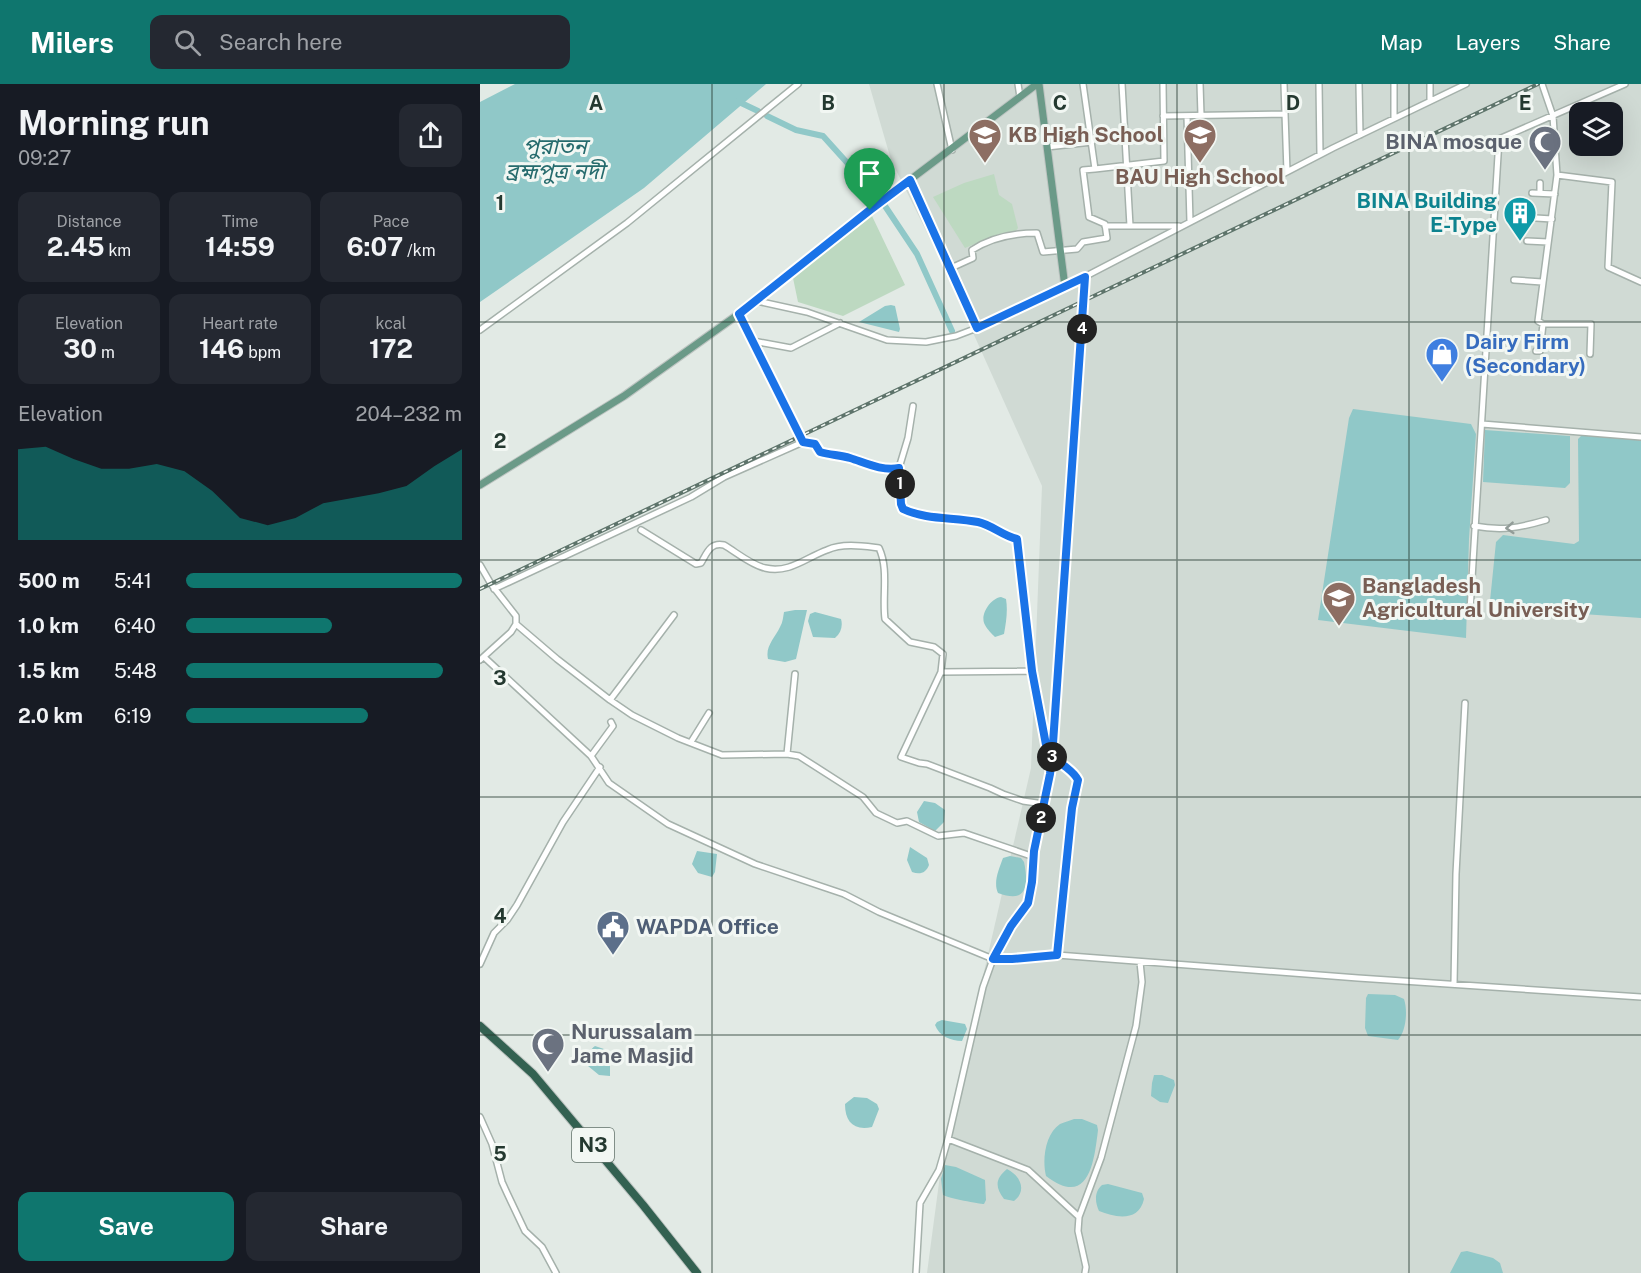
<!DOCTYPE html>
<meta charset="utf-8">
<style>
body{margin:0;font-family:"Public Sans","Noto Sans Bengali",sans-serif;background:#242831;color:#f1f3f6;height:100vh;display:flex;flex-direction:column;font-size:22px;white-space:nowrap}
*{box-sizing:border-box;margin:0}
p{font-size:20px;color:#9ea1a6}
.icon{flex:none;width:33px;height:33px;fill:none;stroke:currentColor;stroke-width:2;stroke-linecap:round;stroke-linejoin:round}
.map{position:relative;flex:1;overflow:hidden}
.details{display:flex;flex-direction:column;background:#171b24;width:480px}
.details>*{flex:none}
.fabs{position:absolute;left:1089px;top:18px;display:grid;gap:12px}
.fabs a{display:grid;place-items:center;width:54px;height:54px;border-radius:12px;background:#171b24;box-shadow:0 6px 24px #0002;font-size:30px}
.pin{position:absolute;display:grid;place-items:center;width:51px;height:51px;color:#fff;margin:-62px -26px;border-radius:50% 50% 50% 0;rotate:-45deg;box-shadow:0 0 6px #0007}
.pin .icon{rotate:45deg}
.km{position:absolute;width:30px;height:30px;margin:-15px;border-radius:50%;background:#222;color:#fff;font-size:16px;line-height:30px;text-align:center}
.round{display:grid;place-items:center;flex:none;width:63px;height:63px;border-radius:12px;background:#242831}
.headline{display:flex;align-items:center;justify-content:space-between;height:102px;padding:0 18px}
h1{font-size:33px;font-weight:700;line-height:45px}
.stats{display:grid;grid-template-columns:repeat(3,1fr);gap:9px;height:102px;padding:6px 18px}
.stats div{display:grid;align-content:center;border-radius:12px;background:#242831;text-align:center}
.stats b{font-size:26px;font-weight:700}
.stats small{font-size:16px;font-weight:400}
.stats p{font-size:16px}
.chart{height:168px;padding:12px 18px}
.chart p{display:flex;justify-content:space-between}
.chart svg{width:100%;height:108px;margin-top:6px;fill:#0f766e;opacity:.7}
.primary-button{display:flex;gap:12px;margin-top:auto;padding:12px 18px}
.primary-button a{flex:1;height:69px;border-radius:12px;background:#0f766e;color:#fff;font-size:24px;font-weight:700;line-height:69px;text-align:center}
.primary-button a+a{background:#242831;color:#f1f3f6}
ul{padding:0 18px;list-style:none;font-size:20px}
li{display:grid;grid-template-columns:96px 72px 1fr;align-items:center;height:45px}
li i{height:15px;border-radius:8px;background:#0f766e}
header{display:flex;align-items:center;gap:36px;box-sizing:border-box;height:84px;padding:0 30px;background:#0f766e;color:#fff}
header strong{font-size:28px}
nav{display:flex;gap:33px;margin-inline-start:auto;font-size:21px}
.search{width:420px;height:54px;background:#242831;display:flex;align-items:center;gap:15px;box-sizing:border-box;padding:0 21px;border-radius:12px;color:#9ea1a6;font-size:22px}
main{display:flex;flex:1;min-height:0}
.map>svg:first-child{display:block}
.built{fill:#d0dad4;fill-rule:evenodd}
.green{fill:#bdd9c1}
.water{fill:#90c8c8}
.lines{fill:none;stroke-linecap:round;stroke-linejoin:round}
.canal{stroke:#90c8c8;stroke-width:6}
.minor-casing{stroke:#a5b1ab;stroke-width:8}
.major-casing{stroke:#bdc4c1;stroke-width:9}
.highway-casing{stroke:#bdc4c1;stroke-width:10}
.minor{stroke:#fff;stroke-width:5}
.major{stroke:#6b9a88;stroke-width:7}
.highway{stroke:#336151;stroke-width:8}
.rail-casing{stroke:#5e746b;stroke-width:4}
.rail{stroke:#f2f7f3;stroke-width:1.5;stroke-dasharray:4.5;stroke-linecap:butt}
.oneway{stroke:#929c98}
.route-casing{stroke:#fff;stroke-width:12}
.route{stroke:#1a73e8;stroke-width:8}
.grid{fill:none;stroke:#243930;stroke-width:1.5;stroke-opacity:0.55}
.labels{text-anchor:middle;stroke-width:6;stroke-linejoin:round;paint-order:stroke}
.shield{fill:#f2f7f3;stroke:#62726a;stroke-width:1.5}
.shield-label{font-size:20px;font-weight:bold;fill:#243930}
.education-label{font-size:21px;font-weight:bold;fill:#785e54;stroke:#f2f7f3;text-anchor:start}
.worship-label{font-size:21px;font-weight:bold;fill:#5b616d;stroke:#f2f7f3;text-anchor:end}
.culture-label{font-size:21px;font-weight:bold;fill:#0d838f;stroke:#f2f7f3;text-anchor:end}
.shop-label{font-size:21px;font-weight:bold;fill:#366cbe;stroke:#f2f7f3;text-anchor:start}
.service-label{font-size:21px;font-weight:bold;fill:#4e5e75;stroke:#f2f7f3;text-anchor:start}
.water-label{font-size:22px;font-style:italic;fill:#266b6d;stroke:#f2f7f3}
.grid-label{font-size:20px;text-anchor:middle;font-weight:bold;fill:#243930;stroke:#f2f7f3;stroke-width:6;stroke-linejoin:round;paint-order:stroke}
</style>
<header>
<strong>Milers</strong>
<div class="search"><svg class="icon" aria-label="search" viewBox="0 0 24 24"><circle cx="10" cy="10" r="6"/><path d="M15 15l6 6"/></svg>Search here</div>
<nav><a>Map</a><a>Layers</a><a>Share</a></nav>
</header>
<main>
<section class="details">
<div class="headline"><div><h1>Morning run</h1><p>09:27</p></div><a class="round"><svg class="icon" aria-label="share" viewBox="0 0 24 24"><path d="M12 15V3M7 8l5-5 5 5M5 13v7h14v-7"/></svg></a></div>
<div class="stats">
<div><p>Distance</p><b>2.45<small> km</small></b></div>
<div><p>Time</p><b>14:59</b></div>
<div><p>Pace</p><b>6:07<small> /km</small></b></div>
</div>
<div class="stats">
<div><p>Elevation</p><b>30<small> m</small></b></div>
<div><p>Heart rate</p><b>146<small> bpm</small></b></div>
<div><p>kcal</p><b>172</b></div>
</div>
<div class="chart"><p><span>Elevation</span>204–232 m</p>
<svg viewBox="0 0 160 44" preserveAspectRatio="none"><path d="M0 44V7L10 6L20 11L30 15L40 15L50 13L60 16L70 24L80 35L90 38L100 35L110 29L120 27L130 25L140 22L150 14L160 7V44z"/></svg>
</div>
<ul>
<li><b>500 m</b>5:41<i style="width:100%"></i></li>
<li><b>1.0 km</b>6:40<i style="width:53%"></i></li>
<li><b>1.5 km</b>5:48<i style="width:93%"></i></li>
<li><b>2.0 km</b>6:19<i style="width:66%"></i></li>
</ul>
<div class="primary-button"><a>Save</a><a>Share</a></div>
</section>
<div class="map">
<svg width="1161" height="1189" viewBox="0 0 1161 1189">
<rect width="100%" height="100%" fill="#e2eae5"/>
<path class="built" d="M 389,0 L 1161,0 L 1161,1189 L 447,1189 L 464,1061 L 551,684 L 562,402 L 459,173 L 411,76 ZM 1100,28 L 1132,28 L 1132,62 L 1100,62 Z"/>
<path class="green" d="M 514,90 L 519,111 L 532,120 L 538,144 L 535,148 L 519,150 L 485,164 L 453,113 L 484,99 Z
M 392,132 L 425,201 L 363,232 L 318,218 L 313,194 Z"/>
<path class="water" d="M 35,0 L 286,0 L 164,104 L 0,218 L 0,18 Z
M 411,221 L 415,222 L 420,245 L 419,248 L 379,238 L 405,222 Z
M 873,325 L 991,340 L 996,350 L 989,455 L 986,554 L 838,536 L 869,334 Z
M 1005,346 L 1090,352 L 1090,399 L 1085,404 L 1003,398 Z
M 1103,350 L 1161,354 L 1161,534 L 1014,524 L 1010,517 L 1016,458 L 1023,451 L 1094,460 L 1099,457 L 1098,355 Z
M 521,513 L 526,515 C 528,527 526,539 524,550 L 515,553 C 512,550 507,545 505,541 C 499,531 511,514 521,513 Z
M 315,526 L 327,526 L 316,575 L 305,578 L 288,575 C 285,562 295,554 300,543 C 303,538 303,533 304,528 Z
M 335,528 L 361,535 C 363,542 361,549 355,554 L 333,553 L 328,537 L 330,530 Z
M 444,717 L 455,719 L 465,726 L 464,738 L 455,747 L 439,738 L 437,728 Z
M 430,763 L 447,774 L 449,781 C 446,789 440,791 432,788 L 427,776 Z
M 217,767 L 237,770 L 235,788 L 232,793 L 218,789 L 212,780 Z
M 530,772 L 541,774 L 544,778 C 549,802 547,820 518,809 C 513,798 519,785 523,774 Z
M 888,910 L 915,911 L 924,915 C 928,927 926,947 918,956 L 888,952 L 885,944 L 886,914 Z
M 462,936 L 485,940 L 487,945 L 482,957 C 471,957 459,952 455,941 L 457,938 Z
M 115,962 L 130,967 L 130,992 L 119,991 L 108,982 C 106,975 109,966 115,962 Z
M 674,991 L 682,991 L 694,996 L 695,1001 L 688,1019 L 680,1018 L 671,1012 L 672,999 Z
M 374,1013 L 387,1014 L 397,1020 L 399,1025 L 392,1043 C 374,1047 365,1038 365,1020 Z
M 594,1035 L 602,1035 L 617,1041 L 618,1046 C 614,1080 608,1124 566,1092 C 562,1076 565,1050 580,1040 C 584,1038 590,1037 594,1035 Z
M 465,1081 L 476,1083 L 505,1096 L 506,1116 L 504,1120 C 500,1120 468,1114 463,1111 L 461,1095 Z
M 527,1085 C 541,1092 547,1107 534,1117 L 524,1115 C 515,1103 515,1095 527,1085 Z
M 628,1100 L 662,1109 L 664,1115 C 659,1138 636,1134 619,1127 C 615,1118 614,1108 622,1101 Z
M 987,1167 L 1013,1174 L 1020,1179 L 1023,1189 L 970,1189 L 981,1168 Z"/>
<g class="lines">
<path class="canal" d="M 257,17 L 278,27
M 287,32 L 316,46 L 343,52 L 398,113
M 403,119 L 437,170 L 472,247"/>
<g class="minor-casing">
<path id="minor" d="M 457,0 L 472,66
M 538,0 L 540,13
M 603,0 L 615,85 L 684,77 L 683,0
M 642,0 L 650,142
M 720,0 L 721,31
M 804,0 L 807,88
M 839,0 L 840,70
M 879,0 L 880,51
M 914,0 L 914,34
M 1062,0 L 1073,32 L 1077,91 L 1058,237 L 1063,240 L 1111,240 L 1110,270
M 950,17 L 950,0
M 683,32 L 805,30
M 707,32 L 710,138
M 567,63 L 612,58
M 1077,91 L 1132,98 L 1128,183 L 1161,198
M 430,96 L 497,244
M 1052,109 L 1075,110
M 1060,109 L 1060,99
M 1039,133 L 1072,135
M 625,142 L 699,142
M 1047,157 L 1068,158
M 471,184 L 493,174 L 492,166 C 512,153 534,149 557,149 L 563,168 L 597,165 L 603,158 L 627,154 L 625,140 L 609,133 L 603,86 L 615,85
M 1034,196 L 1062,198
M 277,217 L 327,228 L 407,256 L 446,258 L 476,252 L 497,244 L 585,203 L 853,64 L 986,0
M 259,230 L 323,358
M 0,246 L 147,139 L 318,0
M 273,257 L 311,264 L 360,239
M 1056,267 L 1060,267 L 1063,240
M 1002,340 L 1161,353
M 419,384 L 428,354 L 433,322
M 994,442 C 1022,447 1039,444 1066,436
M 161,446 L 216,480 L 221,479 C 227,469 230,458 244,461 C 256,468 271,481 285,484 C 309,490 327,473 347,466 C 363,459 382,462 399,464 C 409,485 402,512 405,535 L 430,558 L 454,563 L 463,570 L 461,588 L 552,587
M 0,481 L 11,500 L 36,532 L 36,540 L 31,548 L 0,576
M 14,505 L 211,413 L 244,393 L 323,358 L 335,360 L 340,368 C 350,371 360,371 370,374 C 386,379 401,386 419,384 L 421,420 L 423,425 C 446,436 474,433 498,438 C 512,441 523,452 537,455 L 552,587 L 567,666 L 572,674 L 570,690 L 554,773 L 484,749 L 458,752 L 427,737 L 417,739 L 396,729 L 383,713 L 319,672 L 307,670 L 242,671 L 198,654 L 152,631 L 130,616 L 77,575 L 36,540
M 990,527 L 1019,55 L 1145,0
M 4,573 L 111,672 L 129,699 L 188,740 L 275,780 L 364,810 L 399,828 L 513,875 L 532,875 L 577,871 L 878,894 L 1161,913
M 461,588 L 421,673 L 439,679 L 447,680 L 510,704 L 523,710 L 543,717 L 564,720
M 130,616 L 194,531
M 211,658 L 229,629
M 307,670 L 315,590
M 111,672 L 133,642 L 131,638
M 577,871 L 592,724 L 598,696 C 594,688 580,678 572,674 L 605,193
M 0,880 L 14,849 L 27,836 L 37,821 L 83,738 L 120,683
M 974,900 L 976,790 L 985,619
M 0,1033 L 12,1060 L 22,1098 L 27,1109 L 45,1147 L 62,1163 L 76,1189
M 468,1055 L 548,1086 L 599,1133
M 436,1189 L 440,1119 L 459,1086 L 468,1055 L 503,903 L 513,875 L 531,842 L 548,819 L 554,773
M 605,1189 L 606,1183 L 598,1147 L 599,1133 L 621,1074 L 656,942 L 662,898 L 660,878"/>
</g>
<g class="major-casing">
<path id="major" d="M 559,0 L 585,203
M 0,401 L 144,312 L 277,217 L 390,126 L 557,0"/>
</g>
<g class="highway-casing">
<path id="highway" d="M 0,942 L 53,990 L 163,1121 L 217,1189"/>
</g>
<use href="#minor" class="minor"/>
<use href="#major" class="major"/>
<use href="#highway" class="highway"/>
<g class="rail-casing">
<path id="rail" d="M 0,505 L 1058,0"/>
</g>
<use href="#rail" class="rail"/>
</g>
<defs><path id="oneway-chevron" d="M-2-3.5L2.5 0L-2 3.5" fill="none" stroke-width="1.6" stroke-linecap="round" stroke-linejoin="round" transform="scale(1.5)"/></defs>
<use class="oneway" href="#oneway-chevron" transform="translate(1030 444) rotate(176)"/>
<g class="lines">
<g class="route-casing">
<path id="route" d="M 390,126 L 259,230 L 323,358 L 335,360 L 340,368 C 350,371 360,371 370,374 C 386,379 401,387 419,384 L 421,420 L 423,425 C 446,436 474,433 498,438 C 512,441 523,452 537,455 L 552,587 L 567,666 L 572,674 L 570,690 L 554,767 L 552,798 L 548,819 L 531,842 L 513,875 L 532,875 L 577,871 L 592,724 L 598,696 C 594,688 580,678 572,674 L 605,193 L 497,244 L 430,96 L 390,126"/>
</g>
<use href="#route" class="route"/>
</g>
<path class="grid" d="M 232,0 L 232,1189M 464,0 L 464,1189M 697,0 L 697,1189M 929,0 L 929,1189M 0,238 L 1161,238M 0,476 L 1161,476M 0,713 L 1161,713M 0,951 L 1161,951"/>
<defs>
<g id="school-pin" transform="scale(1.725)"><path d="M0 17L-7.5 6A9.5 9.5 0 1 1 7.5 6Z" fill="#8d6e63" stroke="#f2f7f3"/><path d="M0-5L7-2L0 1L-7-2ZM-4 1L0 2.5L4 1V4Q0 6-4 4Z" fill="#fff"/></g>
<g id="mosque-pin" transform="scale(1.725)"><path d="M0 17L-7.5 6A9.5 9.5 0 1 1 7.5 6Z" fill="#6b7280" stroke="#f2f7f3"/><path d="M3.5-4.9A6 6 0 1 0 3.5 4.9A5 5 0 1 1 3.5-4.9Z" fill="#fff"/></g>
<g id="building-pin" transform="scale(1.725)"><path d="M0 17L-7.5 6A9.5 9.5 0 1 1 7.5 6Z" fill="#0f9aa8" stroke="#f2f7f3"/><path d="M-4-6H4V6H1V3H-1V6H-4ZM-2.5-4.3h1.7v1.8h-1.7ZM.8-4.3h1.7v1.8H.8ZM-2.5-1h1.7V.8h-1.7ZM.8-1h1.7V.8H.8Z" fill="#fff"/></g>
<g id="shop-pin" transform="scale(1.725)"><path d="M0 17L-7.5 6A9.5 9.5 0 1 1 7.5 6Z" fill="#3f7fe0" stroke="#f2f7f3"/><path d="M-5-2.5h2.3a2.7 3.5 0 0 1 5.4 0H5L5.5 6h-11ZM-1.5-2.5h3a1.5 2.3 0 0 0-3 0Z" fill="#fff"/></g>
<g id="university-pin" transform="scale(1.725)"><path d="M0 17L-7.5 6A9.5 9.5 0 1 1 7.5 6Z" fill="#8d6e63" stroke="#f2f7f3"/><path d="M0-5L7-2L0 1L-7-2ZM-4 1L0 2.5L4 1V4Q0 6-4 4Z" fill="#fff"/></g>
<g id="civic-pin" transform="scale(1.725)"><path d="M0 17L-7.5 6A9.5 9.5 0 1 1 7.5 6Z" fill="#5c6f8a" stroke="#f2f7f3"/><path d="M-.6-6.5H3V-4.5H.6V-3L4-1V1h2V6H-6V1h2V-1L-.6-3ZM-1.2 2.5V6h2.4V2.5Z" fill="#fff"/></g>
</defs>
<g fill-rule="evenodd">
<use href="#school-pin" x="505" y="51"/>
<use href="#school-pin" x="720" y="51"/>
<use href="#mosque-pin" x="1065" y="58"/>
<use href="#building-pin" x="1040" y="129"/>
<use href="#shop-pin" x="962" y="270"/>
<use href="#university-pin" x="859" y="514"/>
<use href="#civic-pin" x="133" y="843"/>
<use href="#mosque-pin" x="68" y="960"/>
</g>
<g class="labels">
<rect class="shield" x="92" y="1044" width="42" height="34" rx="4.5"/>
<g class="shield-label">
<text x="113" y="1068">N3</text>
</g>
<g class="education-label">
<text x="528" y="58">KB High School</text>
<text x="720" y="100" text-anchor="middle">BAU High School</text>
<text x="882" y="509">Bangladesh<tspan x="882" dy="24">Agricultural University</tspan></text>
</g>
<g class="worship-label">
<text x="1042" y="65">BINA mosque</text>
<text x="91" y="955" text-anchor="start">Nurussalam<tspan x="91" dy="24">Jame Masjid</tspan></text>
</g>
<g class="culture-label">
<text x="1017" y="124">BINA Building<tspan x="1017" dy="24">E-Type</tspan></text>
</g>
<g class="shop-label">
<text x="985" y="265">Dairy Firm<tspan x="985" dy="24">(Secondary)</tspan></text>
</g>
<g class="service-label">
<text x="156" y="850">WAPDA Office</text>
</g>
<g class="water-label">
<text x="75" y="70">পুরাতন<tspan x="75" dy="25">ব্রহ্মপুত্র নদী</tspan></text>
</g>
</g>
<g class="grid-label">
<text x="116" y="26">A</text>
<text x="348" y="26">B</text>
<text x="580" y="26">C</text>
<text x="813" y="26">D</text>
<text x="1045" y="26">E</text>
<text x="20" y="126">1</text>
<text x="20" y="364">2</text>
<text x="20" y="601">3</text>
<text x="20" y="839">4</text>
<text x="20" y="1077">5</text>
</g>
</svg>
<div class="fabs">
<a><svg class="icon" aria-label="layers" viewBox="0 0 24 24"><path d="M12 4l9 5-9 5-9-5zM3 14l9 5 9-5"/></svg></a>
</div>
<div class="pin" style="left:390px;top:126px;background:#1e9e55"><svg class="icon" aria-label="arrive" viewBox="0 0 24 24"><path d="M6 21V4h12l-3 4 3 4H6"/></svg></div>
<b class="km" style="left:420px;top:400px">1</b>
<b class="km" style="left:561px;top:734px">2</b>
<b class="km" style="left:572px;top:673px">3</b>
<b class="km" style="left:602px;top:245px">4</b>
</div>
</main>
